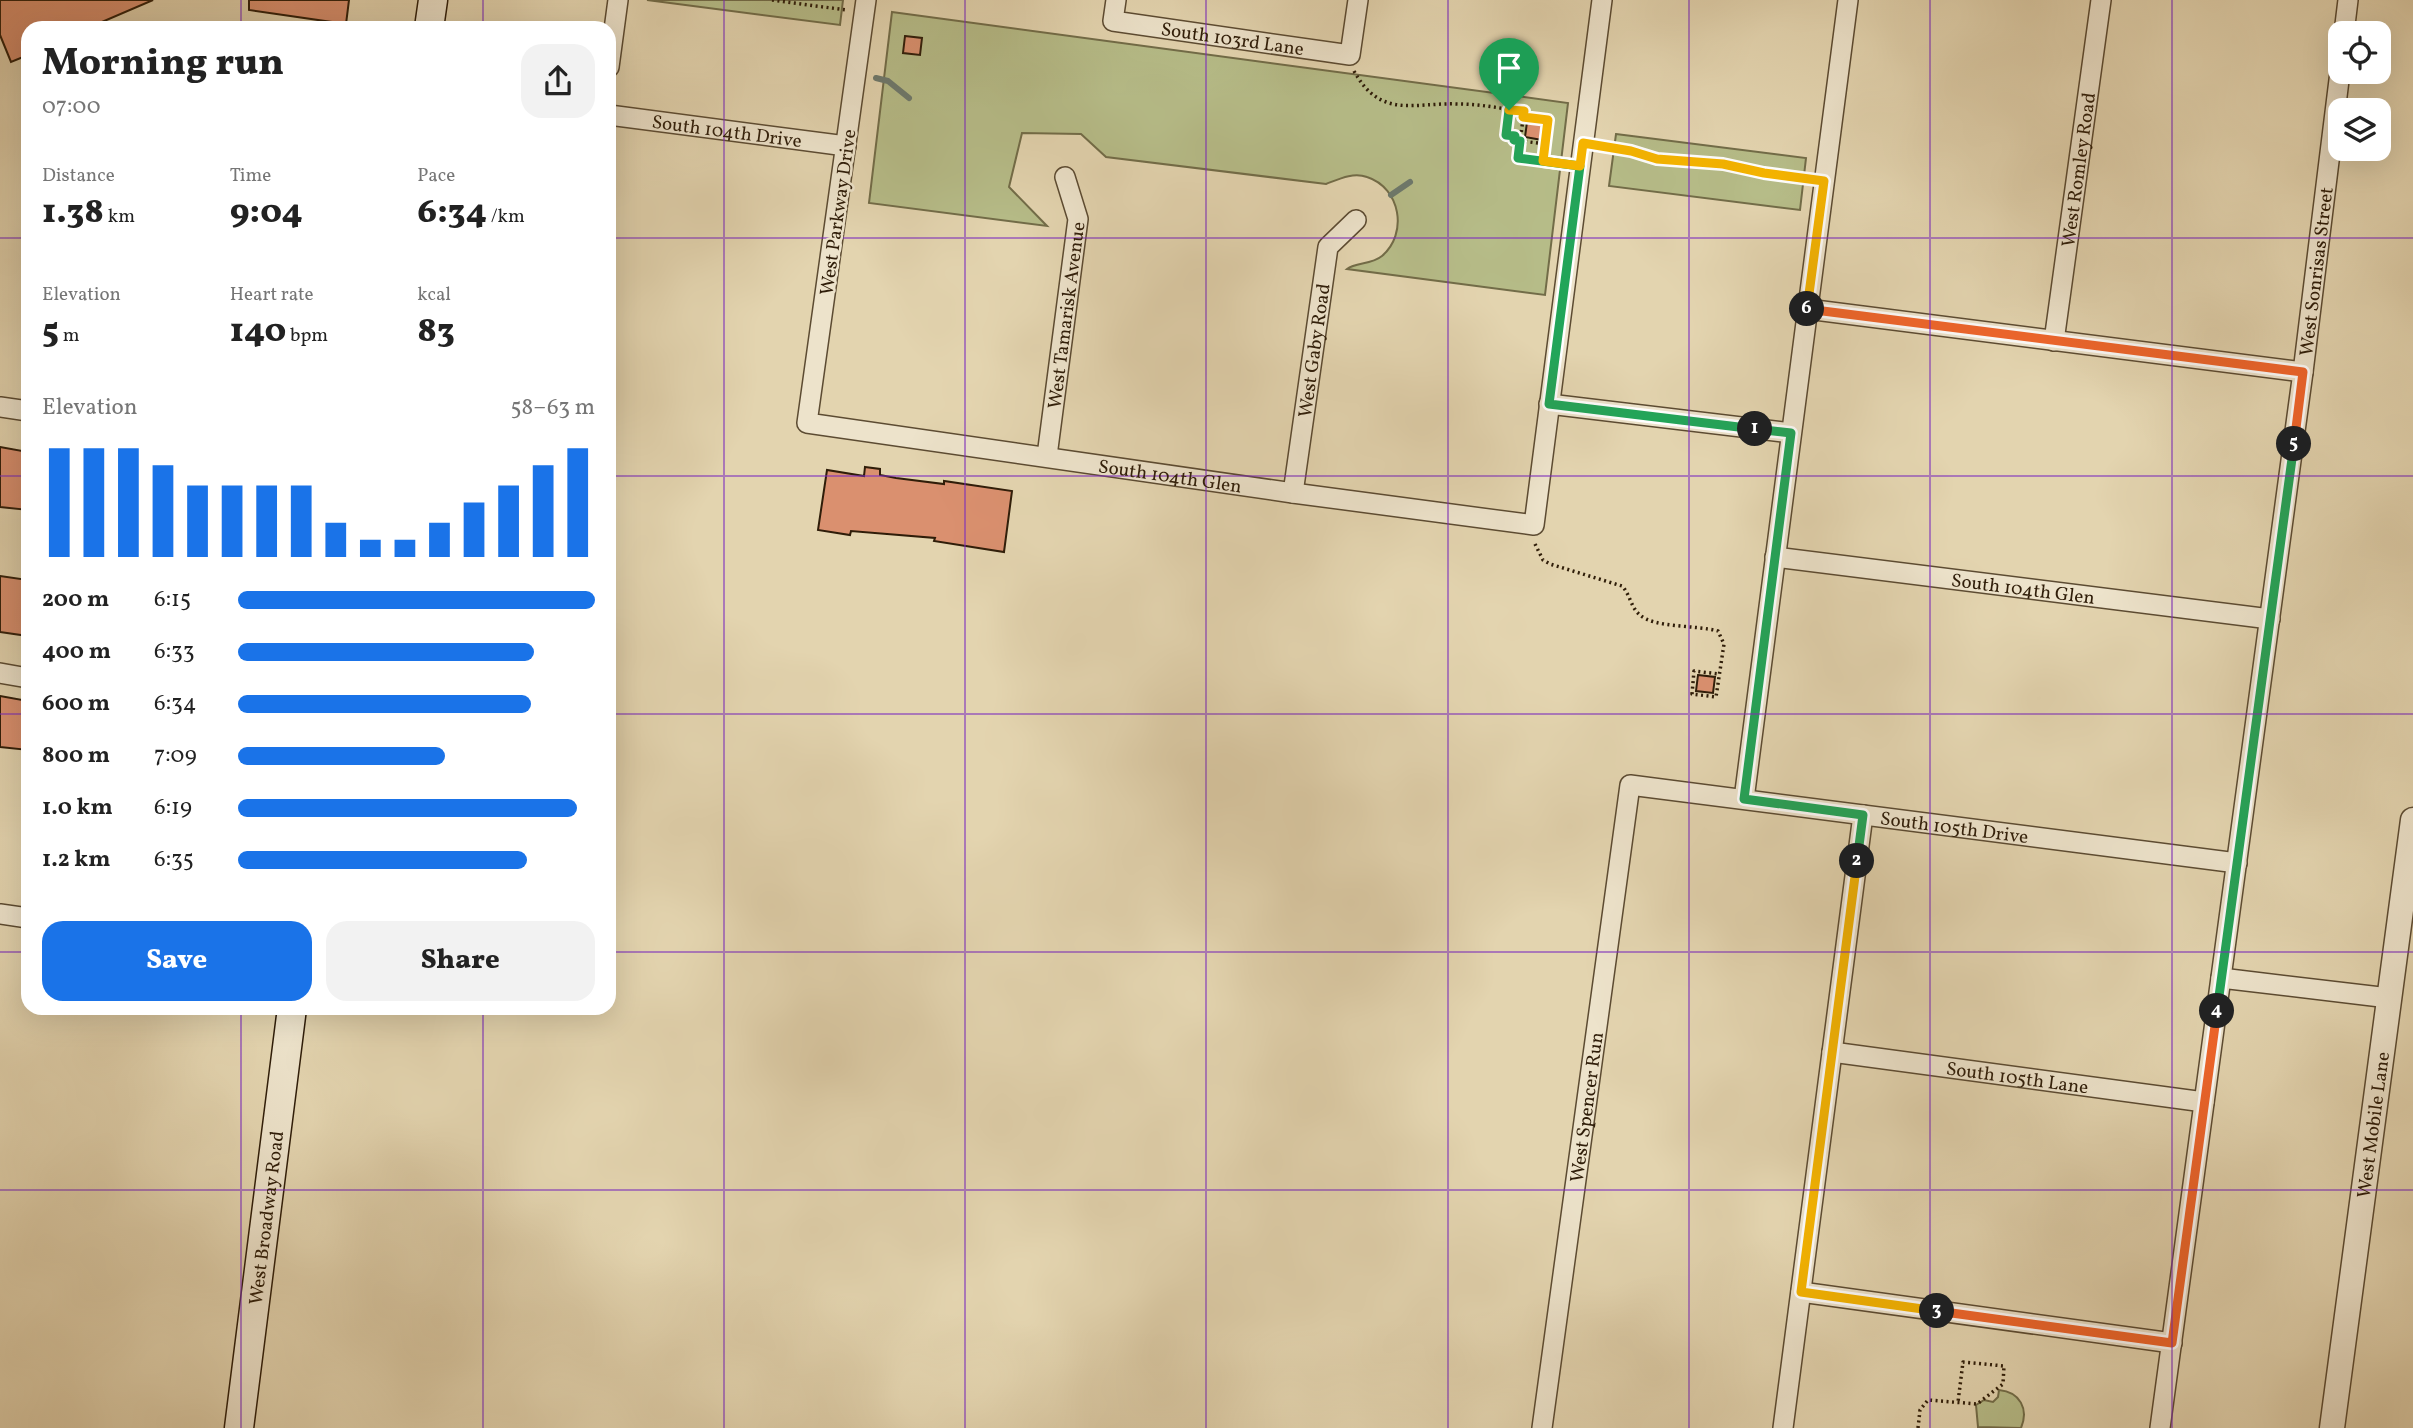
<!DOCTYPE html>
<meta charset="utf-8">
<style>
body{margin:0;font-family:Vollkorn,serif;background:#f2f2f2;color:#222;height:100vh;display:flex;flex-direction:column;font-size:26px;white-space:nowrap}
*{box-sizing:border-box;margin:0}
p{font-size:23px;color:#767676}
.icon{flex:none;width:38px;height:38px;fill:none;stroke:currentColor;stroke-width:2;stroke-linecap:round;stroke-linejoin:round}
.map{position:relative;flex:1;overflow:hidden}
.side{position:absolute;left:21px;top:21px;width:595px;height:994px;display:flex;flex-direction:column;background:#fff;border-radius:21px;box-shadow:0 7px 28px #0002}
.side>*{flex:none}
.buttons{position:absolute;left:2328px;top:21px;display:grid;gap:14px}
.buttons a{display:grid;place-items:center;width:63px;height:63px;border-radius:14px;background:#fff;box-shadow:0 7px 28px #0002;font-size:35px}
.pin{position:absolute;display:grid;place-items:center;width:60px;height:60px;color:#fff;margin:-72px -30px;border-radius:50% 50% 50% 0;rotate:-45deg;box-shadow:0 0 7px #0007}
.pin .icon{rotate:45deg}
.km{position:absolute;width:35px;height:35px;margin:-18px;border-radius:50%;background:#222;color:#fff;font-size:19px;line-height:35px;text-align:center}
.round{display:grid;place-items:center;flex:none;width:74px;height:74px;border-radius:21px;background:#f2f2f2}
.head{display:flex;align-items:center;justify-content:space-between;height:119px;padding:0 21px}
h1{font-size:38px;font-weight:800;line-height:52px}
.stats{display:grid;grid-template-columns:repeat(3,1fr);gap:10px;height:119px;padding:7px 21px}
.stats div{display:grid;align-content:center}
.stats b{font-size:35px;font-weight:800}
.stats small{font-size:19px;font-weight:400}
.stats p{font-size:19px}
.chart{height:196px;padding:14px 21px}
.chart p{display:flex;justify-content:space-between}
.chart svg{width:100%;height:126px;margin-top:7px;stroke:#1a73e8;stroke-width:6}
.button{display:flex;gap:14px;margin-top:auto;padding:14px 21px}
.button a{flex:1;height:80px;border-radius:21px;background:#1a73e8;color:#fff;font-size:28px;font-weight:800;line-height:80px;text-align:center}
.button a+a{background:#f2f2f2;color:#222}
ul{padding:0 21px;list-style:none;font-size:23px}
li{display:grid;grid-template-columns:112px 84px 1fr;align-items:center;height:52px}
li i{height:18px;border-radius:9px;background:#1a73e8}
.map>svg:first-child{display:block}
.green{fill:#b6bc88;stroke:#726c48;stroke-width:2}
.lines{fill:none;stroke-linecap:round;stroke-linejoin:round}
.stream{stroke:#6d796d;stroke-width:6}
.building{fill:#da906f;stroke:#2f1d09;stroke-width:2}
.minor-casing{stroke:#5c4b32;stroke-width:22}
.tertiary-casing{stroke:#5c4b32;stroke-width:27}
.secondary-casing{stroke:#2f1d09;stroke-width:31}
.path{stroke:#2f1d09;stroke-width:3.5;stroke-dasharray:2 3.5;stroke-linecap:butt}
.minor{stroke:#ede3cb;stroke-width:19}
.tertiary{stroke:#ede3cb;stroke-width:24}
.secondary{stroke:#ede3cb;stroke-width:28}
.split-1-casing{stroke:#fff;stroke-width:14}
.split-2-casing{stroke:#fff;stroke-width:14}
.split-3-casing{stroke:#fff;stroke-width:14}
.split-4-casing{stroke:#fff;stroke-width:14}
.split-5-casing{stroke:#fff;stroke-width:14}
.split-6-casing{stroke:#fff;stroke-width:14}
.split-7-casing{stroke:#fff;stroke-width:14}
.split-1{stroke:#22a559;stroke-width:9}
.split-2{stroke:#22a559;stroke-width:9}
.split-3{stroke:#f5b400;stroke-width:9}
.split-4{stroke:#f0652b;stroke-width:9}
.split-5{stroke:#22a559;stroke-width:9}
.split-6{stroke:#f0652b;stroke-width:9}
.split-7{stroke:#f5b400;stroke-width:9}
.grid{fill:none;stroke:#7b2cbf;stroke-width:2;stroke-opacity:0.55}
.labels{text-anchor:middle;stroke-width:5;stroke-linejoin:round;paint-order:stroke}
.street-label{font-size:19px;fill:#2f1d09;stroke:#ede3cb}
</style>
<div class="map">
<svg width="2413" height="1428" viewBox="0 0 2413 1428">
<rect width="100%" height="100%" fill="#e3d4af"/>
<filter id="stains"><feTurbulence type="fractalNoise" baseFrequency=".00286" numOctaves="4"/><feColorMatrix values="0 0 0 0 .2 0 0 0 0 .09 0 0 0 0 .02 0 0 0 .5 -.17"/></filter>
<radialGradient id="worn" r=".72"><stop offset=".6" stop-color="#630" stop-opacity="0"/><stop offset="1" stop-color="#630" stop-opacity=".3"/></radialGradient>
<path class="green" d="M 647,0 L 843,0 L 840,25 Z
M 892,12 L 1568,103 L 1545,295 L 1347,269 C 1356,262 1371,265 1382,256 C 1408,234 1401,188 1367,177 C 1353,172 1339,179 1326,184 L 1106,157 L 1081,134 L 1022,133 L 1009,187 L 1047,226 L 869,203 Z
M 1616,134 L 1806,158 L 1800,210 L 1609,186 Z
M 1999,1390 C 2020,1392 2029,1409 2021,1428 L 1978,1427 L 1976,1405 L 1984,1400 L 1993,1402 L 1998,1397 Z"/>
<g class="lines">
<path class="stream" d="M 876,78 L 888,81 L 909,98
M 1391,195 L 1410,182"/>
</g>
<path class="building" d="M 0,0 L 153,0 L 88,28 L 28,28 L 28,55 L 11,62 L 0,35 Z
M 249,0 L 349,0 L 346,24 L 249,10 Z
M 905,36 L 922,38 L 920,55 L 903,53 Z
M 1527,122 L 1544,124 L 1542,140 L 1525,137 Z
M 0,447 L 28,452 L 28,510 L 0,507 Z
M 865,467 L 880,469 L 880,475 L 896,478 L 944,484 L 944,481 L 1012,491 L 1004,552 L 934,541 L 935,538 L 851,531 L 850,535 L 818,530 L 827,470 L 864,476 Z
M 0,576 L 28,580 L 28,636 L 0,632 Z
M 1698,675 L 1715,677 L 1713,693 L 1696,691 Z
M 0,696 L 28,701 L 28,750 L 0,747 Z"/>
<g class="lines">
<g class="minor-casing">
<g id="minor">
<path id="s1" d="M 866,0 L 807,423 L 1293,493 L 1534,525 L 1602,0"/>
<path id="s2" d="M 1116,0 L 1113,21 L 1350,55 L 1358,0"/>
<path d="M 2344,33 L 2348,0"/>
<path d="M 609,67 L 618,0"/>
<path id="s3" d="M 609,115 L 846,146"/>
<path d="M 1807,309 L 2303,372"/>
<path id="s4" d="M 2054,341 L 2101,0"/>
<path d="M 1549,404 L 1791,433"/>
<path d="M 0,407 L 28,411"/>
<path id="s5" d="M 1047,456 L 1078,219 L 1065,177"/>
<path id="s6" d="M 1293,493 L 1328,247 L 1356,220"/>
<path id="s7" d="M 1775,557 L 2270,619"/>
<path d="M 0,673 L 28,678"/>
<path d="M 1744,799 L 1848,0"/>
<path d="M 0,914 L 28,918"/>
<path d="M 2221,978 L 2389,998"/>
<path id="s8" d="M 1832,1052 L 2204,1102"/>
<path d="M 1801,1292 L 2172,1343"/>
<path id="s9" d="M 1542,1428 L 1630,785 L 2237,863"/>
<path d="M 1783,1428 L 1863,815"/>
<path id="s10" d="M 2160,1428 L 2303,372 L 2340,72"/>
</g>
</g>
<g class="tertiary-casing">
<g id="tertiary">
<path id="s11" d="M 2332,1428 L 2413,820"/>
</g>
</g>
<g class="secondary-casing">
<g id="secondary">
<path d="M 429,28 L 433,0"/>
<path id="s12" d="M 239,1428 L 292,1008"/>
</g>
</g>
<path class="path" d="M 772,0 L 846,10
M 1354,71 C 1381,120 1414,102 1459,104 C 1481,104 1502,109 1524,111 L 1518,158 L 1561,164
M 1509,110 L 1506,135 L 1515,136 L 1514,140 L 1545,144
M 1523,117 L 1548,120 L 1543,161
M 1602,147 L 1631,151 L 1657,159 L 1723,164 L 1764,173 L 1805,178
M 1535,544 L 1543,560 L 1550,564 L 1622,586 C 1630,594 1631,608 1640,615 C 1654,628 1697,625 1718,631 L 1724,644 L 1716,697 L 1692,694 L 1694,671 L 1719,674
M 1918,1428 L 1920,1410 L 1928,1400 L 1977,1404 L 2003,1384 L 2004,1366 L 1963,1362 L 1958,1402"/>
<use href="#minor" class="minor"/>
<use href="#tertiary" class="tertiary"/>
<use href="#secondary" class="secondary"/>
</g>
<g class="lines">
<g class="split-1-casing">
<path id="split-1" d="M 1509,110 L 1506,135 L 1515,136 L 1514,140 L 1520,141 L 1518,158 L 1580,166 L 1549,404 L 1755,429"/>
</g>
<g class="split-2-casing">
<path id="split-2" d="M 1755,429 L 1791,433 L 1744,799 L 1863,815 L 1857,861"/>
</g>
<g class="split-3-casing">
<path id="split-3" d="M 1857,861 L 1801,1292 L 1937,1311"/>
</g>
<g class="split-4-casing">
<path id="split-4" d="M 1937,1311 L 2172,1343 L 2217,1011"/>
</g>
<g class="split-5-casing">
<path id="split-5" d="M 2217,1011 L 2294,444"/>
</g>
<g class="split-6-casing">
<path id="split-6" d="M 1807,309 L 2303,372 L 2294,444"/>
</g>
<g class="split-7-casing">
<path id="split-7" d="M 1509,110 L 1524,111 L 1523,117 L 1548,120 L 1543,161 L 1580,166 L 1583,143 L 1631,151 L 1657,159 L 1723,164 L 1764,173 L 1824,181 L 1807,309"/>
</g>
<use href="#split-1" class="split-1"/>
<use href="#split-2" class="split-2"/>
<use href="#split-3" class="split-3"/>
<use href="#split-4" class="split-4"/>
<use href="#split-5" class="split-5"/>
<use href="#split-6" class="split-6"/>
<use href="#split-7" class="split-7"/>
</g>
<path class="grid" d="M 241,0 L 241,28M 483,0 L 483,28M 724,0 L 724,1428M 965,0 L 965,1428M 1206,0 L 1206,1428M 1448,0 L 1448,1428M 1689,0 L 1689,1428M 1930,0 L 1930,1428M 2172,0 L 2172,1428M 0,238 L 28,238M 609,238 L 2413,238M 0,476 L 28,476M 609,476 L 2413,476M 0,714 L 28,714M 609,714 L 2413,714M 0,952 L 28,952M 609,952 L 2413,952M 241,1008 L 241,1428M 483,1008 L 483,1428M 0,1190 L 2413,1190"/>
<g class="labels">
<g class="street-label">
<text dy="7" stroke="none"><textPath href="#s2" startOffset="142">South 103rd Lane</textPath></text>
<text dy="7" stroke="none"><textPath href="#s3" startOffset="119">South 104th Drive</textPath></text>
<text dy="7" stroke="none"><textPath href="#s4" startOffset="173">West Romley Road</textPath></text>
<text transform="translate(837 212) rotate(-82)" y="7">West Parkway Drive</text>
<text dy="7" stroke="none"><textPath href="#s10" startOffset="1167">West Sonrisas Street</textPath></text>
<text dy="7" stroke="none"><textPath href="#s5" startOffset="142">West Tamarisk Avenue</textPath></text>
<text dy="7" stroke="none"><textPath href="#s6" startOffset="144">West Gaby Road</textPath></text>
<text dy="7" stroke="none"><textPath href="#s1" startOffset="794">South 104th Glen</textPath></text>
<text dy="7" stroke="none"><textPath href="#s7" startOffset="250">South 104th Glen</textPath></text>
<text dy="7" stroke="none"><textPath href="#s9" startOffset="976">South 105th Drive</textPath></text>
<text dy="7" stroke="none"><textPath href="#s8" startOffset="187">South 105th Lane</textPath></text>
<text dy="7" stroke="none"><textPath href="#s9" startOffset="324">West Spencer Run</textPath></text>
<text dy="7" stroke="none"><textPath href="#s11" startOffset="306">West Mobile Lane</textPath></text>
<text dy="7" stroke="none"><textPath href="#s12" startOffset="212">West Broadway Road</textPath></text>
</g>
</g>
<rect width="100%" height="100%" filter="url(#stains)"/>
<rect width="100%" height="100%" fill="url(#worn)"/>
</svg>
<div class="buttons">
<a><svg class="icon" aria-label="locate" viewBox="0 0 24 24"><circle cx="12" cy="12" r="6"/><path d="M12 2v4M12 18v4M2 12h4M18 12h4"/></svg></a>
<a><svg class="icon" aria-label="layers" viewBox="0 0 24 24"><path d="M12 4l9 5-9 5-9-5zM3 14l9 5 9-5"/></svg></a>
</div>
<div class="pin" style="left:1509px;top:110px;background:#1e9e55"><svg class="icon" aria-label="arrive" viewBox="0 0 24 24"><path d="M6 21V4h12l-3 4 3 4H6"/></svg></div>
<b class="km" style="left:1755px;top:429px">1</b>
<b class="km" style="left:1857px;top:861px">2</b>
<b class="km" style="left:1937px;top:1311px">3</b>
<b class="km" style="left:2217px;top:1011px">4</b>
<b class="km" style="left:2294px;top:444px">5</b>
<b class="km" style="left:1807px;top:309px">6</b>
<section class="side">
<div class="head"><div><h1>Morning run</h1><p>07:00</p></div><a class="round"><svg class="icon" aria-label="share" viewBox="0 0 24 24"><path d="M12 15V3M7 8l5-5 5 5M5 13v7h14v-7"/></svg></a></div>
<div class="stats">
<div><p>Distance</p><b>1.38<small> km</small></b></div>
<div><p>Time</p><b>9:04</b></div>
<div><p>Pace</p><b>6:34<small> /km</small></b></div>
</div>
<div class="stats">
<div><p>Elevation</p><b>5<small> m</small></b></div>
<div><p>Heart rate</p><b>140<small> bpm</small></b></div>
<div><p>kcal</p><b>83</b></div>
</div>
<div class="chart"><p><span>Elevation</span>58–63 m</p>
<svg viewBox="0 0 160 44" preserveAspectRatio="none"><path d="M5 44V6M15 44V6M25 44V6M35 44V12M45 44V19M55 44V19M65 44V19M75 44V19M85 44V32M95 44V38M105 44V38M115 44V32M125 44V25M135 44V19M145 44V12M155 44V6"/></svg>
</div>
<ul>
<li><b>200 m</b>6:15<i style="width:100%"></i></li>
<li><b>400 m</b>6:33<i style="width:83%"></i></li>
<li><b>600 m</b>6:34<i style="width:82%"></i></li>
<li><b>800 m</b>7:09<i style="width:58%"></i></li>
<li><b>1.0 km</b>6:19<i style="width:95%"></i></li>
<li><b>1.2 km</b>6:35<i style="width:81%"></i></li>
</ul>
<div class="button"><a>Save</a><a>Share</a></div>
</section>
</div>
